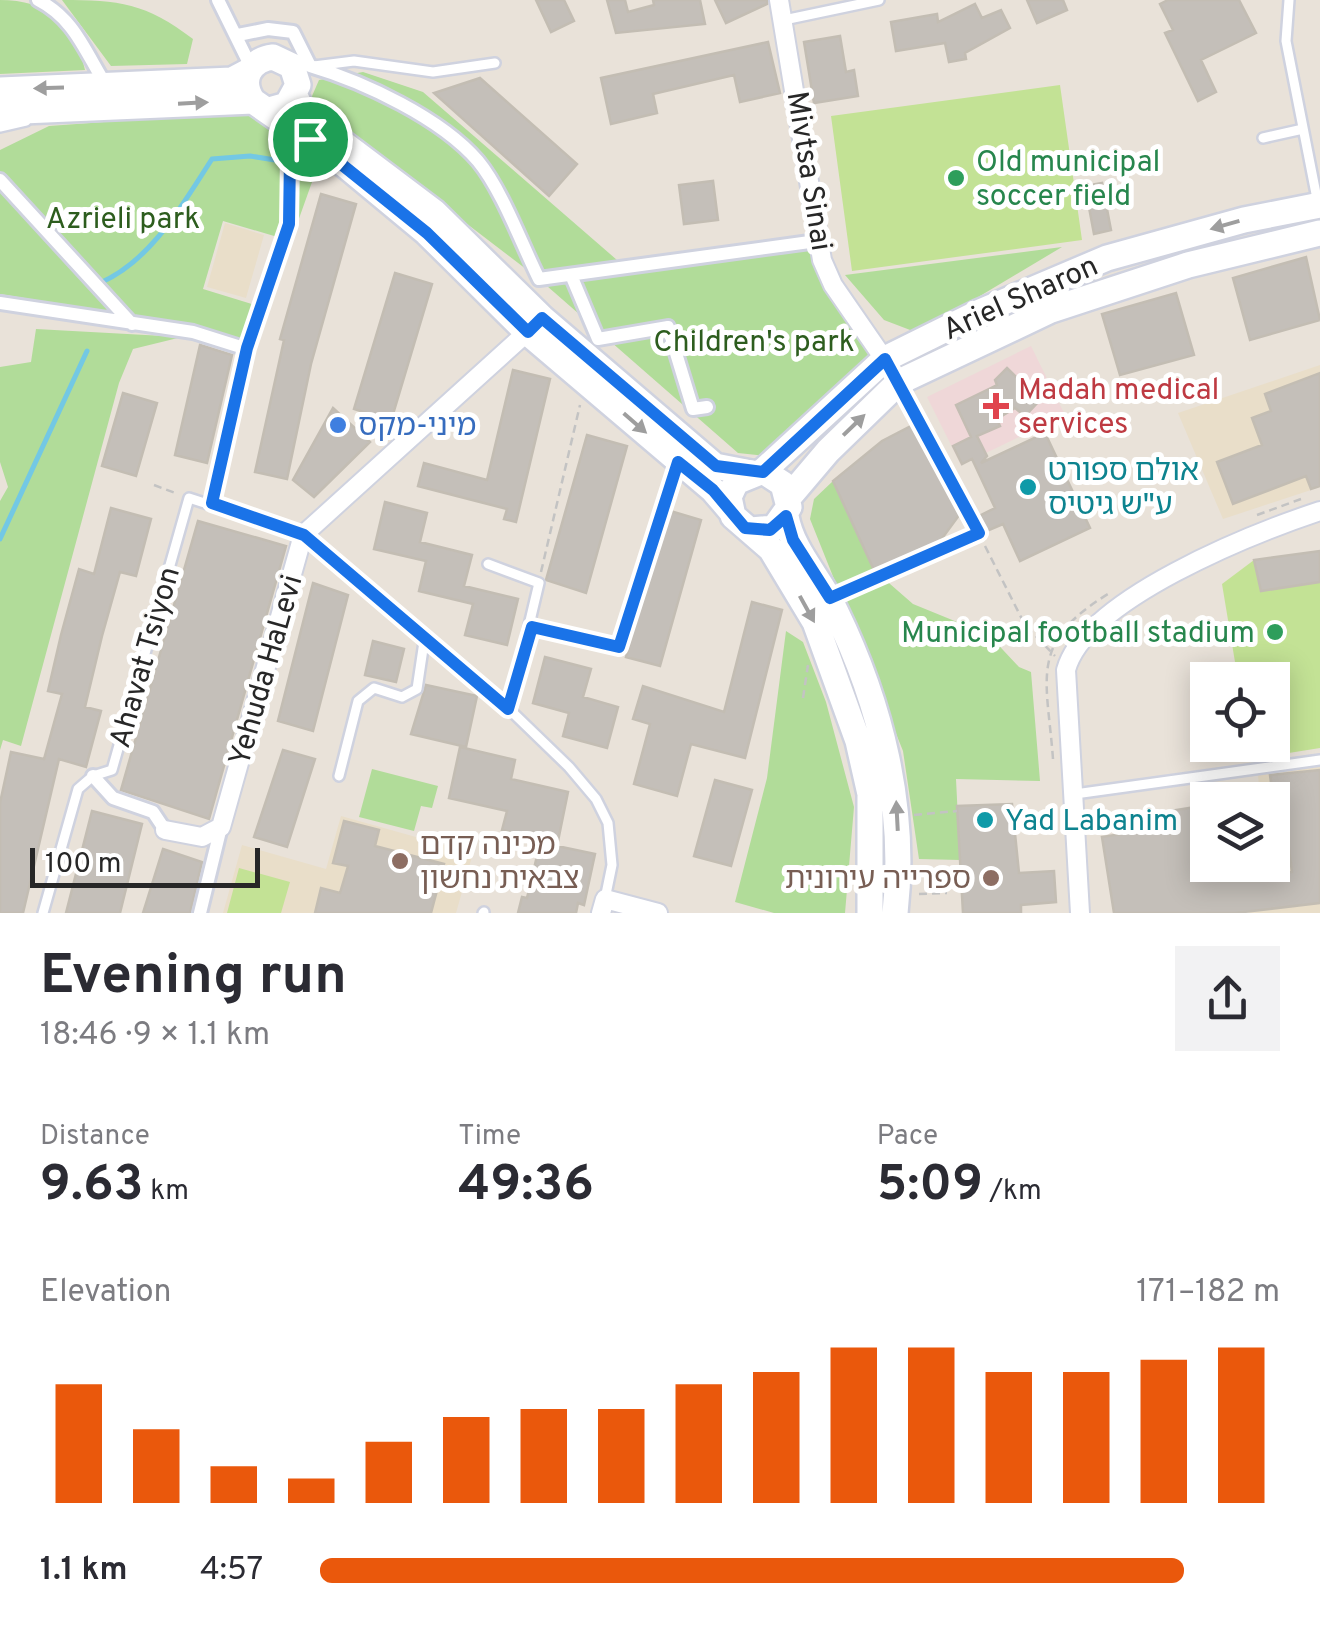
<!DOCTYPE html>
<meta charset="utf-8">
<style>
body{margin:0;font-family:Overpass,"Noto Sans Hebrew",sans-serif;background:#f2f2f3;color:#2b2b33;height:100vh;display:flex;flex-direction:column;font-size:38px;white-space:nowrap}
*{box-sizing:border-box;margin:0}
p{font-size:32px;color:#7c7c81}
.icon{flex:none;width:55px;height:55px;fill:none;stroke:currentColor;stroke-width:2;stroke-linecap:round;stroke-linejoin:round}
.map{position:relative;height:913px;overflow:hidden}
.side{display:flex;flex-direction:column;background:#fff;flex:1}
.side>*{flex:none}
.controls{position:absolute;left:1190px;top:662px;display:grid;gap:20px}
.controls a{display:grid;place-items:center;width:100px;height:100px;border-radius:0px;background:#fff;box-shadow:0 5px 25px #0003;font-size:50px}
.scale{position:absolute;left:30px;bottom:25px;width:230px;box-sizing:border-box;padding-left:10px;border:5px solid #272727;border-top:0;font-size:28px;line-height:35px;white-space:nowrap;color:#272727;-webkit-text-stroke:8px #fff;paint-order:stroke}
.pin{position:absolute;display:grid;place-items:center;width:85px;height:85px;color:#fff;margin:-42px;border:5px solid #fff;border-radius:50%;box-shadow:0 2px 10px #0007}
.round{display:grid;place-items:center;flex:none;width:105px;height:105px;border-radius:0px;background:#f2f2f3}
.summary{display:flex;align-items:center;justify-content:space-between;height:170px;padding:0 40px}
h1{font-size:55px;font-weight:700;line-height:75px}
.stats{display:grid;grid-template-columns:repeat(3,1fr);gap:15px;height:170px;padding:10px 40px}
.stats div{display:grid;align-content:center}
.stats b{font-size:50px;font-weight:700}
.stats small{font-size:28px;font-weight:400}
.stats p{font-size:28px}
.chart{height:280px;padding:20px 40px}
.chart p{display:flex;justify-content:space-between}
.chart svg{width:100%;height:180px;margin-top:10px;stroke:#ea580c;stroke-width:6}
ul{padding:0 40px;list-style:none;font-size:32px}
li{display:grid;grid-template-columns:160px 120px 1fr;align-items:center;height:75px}
li i{height:25px;border-radius:12px;background:#ea580c}
.map>svg:first-child{display:block}
.education{fill:#e9dec9}
.medical{fill:#efd7d8}
.green{fill:#b1dc99}
.pitch{fill:#c3e295}
.lines{fill:none;stroke-linecap:round;stroke-linejoin:round}
.stream{stroke:#73c8e4;stroke-width:5}
.building{fill:#c4bfb9;stroke:#c3bdb3;stroke-width:2.5}
.service-casing{stroke:#cfd2df;stroke-width:14}
.pedestrian-casing{stroke:#cfd2df;stroke-width:18}
.minor-casing{stroke:#cfd2df;stroke-width:22}
.secondary-casing{stroke:#cfd2df;stroke-width:30}
.path{stroke:#c3c3c3;stroke-width:2.5;stroke-dasharray:8 5;stroke-linecap:butt}
.service{stroke:#fff;stroke-width:9}
.pedestrian{stroke:#fff;stroke-width:12}
.minor{stroke:#fff;stroke-width:18}
.secondary{stroke:#fff;stroke-width:25}
.oneway{fill:#9e9e9e}
.route-casing{stroke:#fff;stroke-width:20}
.route{stroke:#1a73e8;stroke-width:12}
.leisure-dot{fill:#2e9e5b;stroke:#fff;stroke-width:4}
.health-dot{fill:#e0444e;stroke:#fff;stroke-width:4}
.shop-dot{fill:#3f7fe0;stroke:#fff;stroke-width:4}
.culture-dot{fill:#0f9aa8;stroke:#fff;stroke-width:4}
.education-dot{fill:#8d6e63;stroke:#fff;stroke-width:4}
.labels{text-anchor:middle;stroke-width:10;stroke-linejoin:round;paint-order:stroke}
.leisure-label{font-size:30px;fill:#27864d;stroke:#fff;text-anchor:start}
.street-label{font-size:30px;fill:#272727;stroke:#fff}
.park-label{font-size:30px;fill:#2d5d1e;stroke:#fff}
.health-label{font-size:30px;fill:#be3a42;stroke:#fff;text-anchor:start}
.shop-label{font-size:30px;fill:#366cbe;stroke:#fff;text-anchor:start}
.culture-label{font-size:30px;fill:#0d838f;stroke:#fff;text-anchor:start}
.education-label{font-size:30px;fill:#785e54;stroke:#fff;text-anchor:start}
</style>
<div class="map">
<svg width="1320" height="913" viewBox="0 0 1320 913">
<rect width="100%" height="100%" fill="#e9e2d9"/>
<path class="education" d="M 225,223 L 264,235 L 246,298 L 207,287 Z
M 1320,365 L 1320,487 L 1223,519 L 1178,413 Z
M 1320,762 L 1320,913 L 1249,913 L 1240,865 L 1272,865 L 1272,800 L 1227,798 L 1259,791 L 1258,772 Z
M 341,816 L 473,853 L 456,913 L 223,913 L 242,845 L 326,869 Z"/>
<path class="medical" d="M 1031,346 L 1065,415 L 961,465 L 927,397 Z"/>
<path class="green" d="M 0,0 C 47,0 75,23 85,70 L 0,74 Z
M 62,0 C 119,0 146,3 193,39 L 187,64 L 111,66 Z
M 363,72 L 423,92 L 617,260 L 718,254 L 810,236 L 872,355 L 767,456 L 738,453 L 539,279 L 309,103 L 319,80 Z
M 242,112 L 269,126 L 317,168 L 291,241 L 223,221 L 203,289 L 255,305 L 240,340 L 174,323 L 0,294 L 0,150 L 49,126 Z
M 1062,247 L 918,333 L 884,320 L 845,275 Z
M 36,329 L 182,337 L 133,349 L 119,383 L 21,746 L 3,740 L 0,750 L 0,501 L 8,487 L 0,462 L 0,367 L 31,362 Z
M 833,481 L 874,570 L 913,604 L 989,635 L 1019,667 L 1031,672 L 1040,781 L 956,779 L 960,860 L 919,859 L 903,751 L 810,519 L 814,499 Z
M 786,631 L 803,642 L 826,702 L 854,807 L 845,913 L 774,913 L 735,902 L 767,778 Z
M 372,769 L 438,786 L 432,808 L 421,806 L 414,831 L 359,817 Z"/>
<path class="pitch" d="M 1060,85 L 1082,240 L 852,271 L 831,116 Z
M 1320,551 L 1320,748 L 1252,759 L 1249,745 L 1272,745 L 1272,680 L 1238,680 L 1222,584 L 1254,560 Z
M 239,868 L 290,882 L 281,913 L 227,913 Z"/>
<g class="lines">
<path class="stream" d="M 100,283 C 152,260 182,205 212,159 L 250,156 L 275,160
M 0,539 L 87,351"/>
</g>
<path class="building" d="M 536,0 L 564,0 L 574,21 L 551,32 Z
M 607,0 L 625,0 L 628,12 L 654,5 L 653,0 L 700,0 L 705,24 L 616,33 Z
M 715,0 L 767,0 L 767,4 L 726,23 Z
M 1027,0 L 1063,0 L 1067,10 L 1037,23 Z
M 1168,0 L 1239,0 L 1256,33 L 1201,60 L 1216,92 L 1198,101 L 1165,33 L 1173,30 L 1160,4 Z
M 975,4 L 982,18 L 1001,10 L 1010,28 L 965,53 L 966,59 L 949,62 L 945,43 L 896,51 L 891,22 L 937,14 L 938,22 Z
M 840,36 L 846,72 L 854,70 L 858,96 L 814,103 L 804,42 Z
M 768,42 L 780,93 L 740,102 L 734,75 L 653,94 L 657,113 L 611,124 L 601,78 Z
M 480,78 L 577,164 L 549,196 L 434,93 Z
M 713,181 L 718,220 L 684,224 L 679,185 Z
M 1102,183 L 1111,230 L 1094,234 L 1085,186 Z
M 321,194 L 356,204 L 311,364 L 287,479 L 255,472 L 284,340 L 280,339 Z
M 1306,257 L 1320,320 L 1250,340 L 1233,278 Z
M 395,273 L 432,284 L 391,421 L 354,409 Z
M 1176,293 L 1194,355 L 1120,375 L 1102,314 Z
M 200,345 L 232,355 L 207,463 L 175,455 Z
M 1007,368 L 1040,400 L 1025,416 L 1015,408 L 997,419 L 1000,426 L 977,436 L 987,456 L 981,463 L 1045,433 L 1090,528 L 1020,561 L 1003,524 L 987,531 L 979,516 L 995,508 L 972,459 L 962,464 L 953,446 L 971,437 L 956,405 L 997,385 L 995,380 Z
M 513,370 L 550,379 L 516,522 L 504,519 L 507,509 L 418,486 L 424,463 L 487,480 Z
M 1320,373 L 1320,486 L 1311,489 L 1306,476 L 1233,504 L 1217,462 L 1262,445 L 1252,418 L 1271,411 L 1265,394 Z
M 123,393 L 157,403 L 136,476 L 102,466 Z
M 333,408 L 370,442 L 314,497 L 293,480 Z
M 913,425 L 960,514 L 935,548 L 874,570 L 833,481 L 882,441 Z
M 587,435 L 627,446 L 586,593 L 546,580 Z
M 385,502 L 427,513 L 420,542 L 472,555 L 464,586 L 518,599 L 507,645 L 465,635 L 473,604 L 419,591 L 426,561 L 374,549 Z
M 111,508 L 151,519 L 136,576 L 120,572 L 102,636 L 85,707 L 101,711 L 86,767 L 59,759 L 23,913 L 0,913 L 0,803 L 11,752 L 44,759 L 62,694 L 48,691 L 61,635 L 79,569 L 94,574 Z
M 667,510 L 701,520 L 660,666 L 626,657 Z
M 198,521 L 286,546 L 209,819 L 121,790 Z
M 1320,551 L 1320,582 L 1261,591 L 1254,560 Z
M 313,583 L 348,595 L 313,731 L 278,721 Z
M 752,602 L 782,610 L 745,758 L 691,744 L 677,796 L 634,784 L 650,724 L 633,719 L 643,686 L 724,712 Z
M 373,641 L 404,649 L 396,682 L 365,675 Z
M 545,657 L 591,669 L 583,697 L 618,707 L 607,748 L 563,736 L 569,713 L 533,703 Z
M 426,685 L 477,696 L 466,747 L 411,734 Z
M 460,747 L 515,760 L 511,779 L 568,792 L 557,846 L 595,854 L 584,905 L 578,903 L 576,913 L 518,913 L 522,897 L 527,898 L 541,839 L 502,830 L 507,811 L 449,798 Z
M 283,750 L 315,759 L 287,847 L 254,837 Z
M 1320,770 L 1320,903 L 1235,913 L 1114,913 L 1102,837 L 1153,829 L 1151,814 L 1208,805 L 1208,865 L 1215,865 L 1218,881 L 1292,872 L 1286,827 L 1277,828 L 1270,775 Z
M 715,780 L 752,790 L 731,866 L 694,856 Z
M 1012,804 L 1019,873 L 1054,871 L 1056,902 L 1021,905 L 1021,913 L 963,913 L 957,806 Z
M 92,811 L 142,824 L 120,913 L 66,913 Z
M 344,821 L 379,830 L 375,846 L 444,864 L 431,913 L 315,913 L 321,888 L 340,893 L 348,866 L 333,863 Z
M 163,849 L 202,862 L 190,913 L 143,913 Z"/>
<g class="lines">
<g class="service-casing">
<path id="service" d="M 1289,0 L 1286,41 L 1318,204
M 784,20 L 879,0
M 314,66 L 354,61 L 433,72 L 495,63
M 0,127 L 26,121
M 1263,138 L 1303,129
M 901,384 L 979,533
M 212,503 L 247,349
M 488,564 L 539,583 L 509,709
M 532,627 L 619,647
M 339,776 L 358,701 L 374,688 L 402,697 L 417,689 L 424,642
M 1075,794 L 1320,760
M 43,913 L 78,789 L 93,776 L 112,770 L 189,498 L 303,535 L 509,709 L 569,767 L 596,799 L 608,823 L 612,865 L 605,899
M 483,913 L 484,912"/>
</g>
<g class="pedestrian-casing">
<path id="pedestrian" d="M 38,0 C 75,19 85,52 106,85
M 218,0 L 251,67
M 238,35 L 268,29 L 293,32 L 310,66 C 364,82 441,118 478,161 C 502,190 522,245 539,279 L 817,241
M 0,180 L 132,324
M 571,275 L 598,339 L 668,327 L 693,409 L 707,407
M 0,303 L 193,332 L 247,349 L 289,225 L 290,156 L 310,139
M 93,776 L 113,798 L 153,812 L 165,830
M 200,913 L 221,827"/>
</g>
<g class="minor-casing">
<path id="minor" d="M 779,0 L 822,260 L 833,285 L 891,369
M 165,830 L 202,837 L 221,827 L 303,535 L 535,325
M 601,913 L 605,899 L 658,913
M 1080,913 L 1066,670 C 1085,599 1254,533 1320,511"/>
</g>
<g class="secondary-casing">
<path id="secondary" d="M 0,90 L 232,80 L 249,71
M 295,96 L 304,114 L 434,212 L 542,318 L 715,466 L 751,473
M 269,110 L 287,105 L 298,85 L 292,66 L 273,57 C 249,60 239,81 253,101 L 345,165 L 427,233 L 527,332 L 713,490 L 731,511
M 0,112 L 253,101
M 763,471 L 885,359 L 980,312 L 1107,258 L 1244,220 L 1320,205
M 789,497 L 828,451 L 899,382 L 1051,310 L 1188,265 L 1320,233
M 786,516 C 792,551 820,578 835,610 C 881,704 907,809 895,913
M 751,530 L 774,528 L 789,507 L 783,484 L 763,471 L 736,482 L 729,497 L 733,516 L 771,549 L 815,622 L 858,741 L 870,794 L 870,913"/>
</g>
<path class="path" d="M 154,485 L 178,494
M 1257,515 L 1301,499
M 985,546 L 1025,625 L 1055,656
M 541,572 L 580,405
M 849,589 L 966,539
M 623,636 L 672,482
M 803,698 L 808,665
M 1053,759 C 1047,677 1028,643 1108,594
M 914,815 L 957,811
M 919,894 L 947,893"/>
<use href="#service" class="service"/>
<use href="#pedestrian" class="pedestrian"/>
<use href="#minor" class="minor"/>
<use href="#secondary" class="secondary"/>
</g>
<defs><path id="oneway-solid" d="M-6-.8H1V-3.2L6.5 0L1 3.2V.8H-6Z" transform="scale(2.5)"/></defs>
<g class="oneway">
<use href="#oneway-solid" transform="translate(49 88) rotate(178)"/>
<use href="#oneway-solid" transform="translate(193 103) rotate(-3)"/>
<use href="#oneway-solid" transform="translate(1225 225) rotate(164)"/>
<use href="#oneway-solid" transform="translate(635 423) rotate(41)"/>
<use href="#oneway-solid" transform="translate(854 425) rotate(-44)"/>
<use href="#oneway-solid" transform="translate(807 609) rotate(61)"/>
<use href="#oneway-solid" transform="translate(897 816) rotate(-93)"/>
</g>
<g class="lines">
<g class="route-casing">
<path id="route" d="M 310,139 L 427,233 L 528,332 L 542,318 L 716,466 L 763,472 L 885,359 L 979,533 L 830,598 L 793,540 L 786,516 L 770,530 L 745,528 L 713,490 L 678,462 L 619,647 L 532,627 L 508,709 L 304,535 L 212,503 L 247,348 L 289,224 L 290,156 Z"/>
</g>
<use href="#route" class="route"/>
</g>
<g class="leisure-dot">
<circle cx="956" cy="178" r="10"/>
<circle cx="1275" cy="632" r="10"/>
</g>
<path class="health-dot" d="M991 391h10v10h10v10h-10v10h-10v-10h-10v-10h10z"/>
<circle class="shop-dot" cx="338" cy="425" r="10"/>
<g class="culture-dot">
<circle cx="1028" cy="487" r="10"/>
<circle cx="985" cy="820" r="10"/>
</g>
<g class="education-dot">
<circle cx="400" cy="861" r="10"/>
<circle cx="991" cy="878" r="10"/>
</g>
<g class="labels">
<g class="leisure-label">
<text x="976" y="171">Old municipal<tspan x="976" dy="34">soccer field</tspan></text>
<text x="1255" y="642" text-anchor="end">Municipal football stadium</text>
</g>
<g class="street-label">
<text transform="translate(810 171) rotate(81)" y="10">Mivtsa Sinai</text>
<text transform="translate(1020 297) rotate(-24)" y="10">Ariel Sharon</text>
<text transform="translate(144 657) rotate(-74)" y="10">Ahavat Tsiyon</text>
<text transform="translate(265 670) rotate(-74)" y="10">Yehuda HaLevi</text>
</g>
<g class="park-label">
<text x="123" y="228">Azrieli park</text>
<text x="754" y="351">Children's park</text>
</g>
<g class="health-label">
<text x="1018" y="399">Madah medical<tspan x="1018" dy="34">services</tspan></text>
</g>
<g class="shop-label">
<text x="358" y="435">מיני-מקס</text>
</g>
<g class="culture-label">
<text x="1048" y="480">אולם ספורט<tspan x="1048" dy="34">ע"ש גיטיס</tspan></text>
<text x="1005" y="830">Yad Labanim</text>
</g>
<g class="education-label">
<text x="420" y="854">מכינה קדם<tspan x="420" dy="34">צבאית נחשון</tspan></text>
<text x="971" y="888" text-anchor="end">ספרייה עירונית</text>
</g>
</g>
</svg>
<div class="controls">
<a><svg class="icon" aria-label="locate" viewBox="0 0 24 24"><circle cx="12" cy="12" r="6"/><path d="M12 2v4M12 18v4M2 12h4M18 12h4"/></svg></a>
<a><svg class="icon" aria-label="layers" viewBox="0 0 24 24"><path d="M12 4l9 5-9 5-9-5zM3 14l9 5 9-5"/></svg></a>
</div>
<div class="scale">100 m</div>
<div class="pin" style="left:310px;top:139px;background:#1e9e55"><svg class="icon" aria-label="arrive" viewBox="0 0 24 24"><path d="M6 21V4h12l-3 4 3 4H6"/></svg></div>
</div>
<section class="side">
<div class="summary"><div><h1>Evening run</h1><p>18:46 · 9 × 1.1 km</p></div><a class="round"><svg class="icon" aria-label="share" viewBox="0 0 24 24"><path d="M12 15V3M7 8l5-5 5 5M5 13v7h14v-7"/></svg></a></div>
<div class="stats">
<div><p>Distance</p><b>9.63<small> km</small></b></div>
<div><p>Time</p><b>49:36</b></div>
<div><p>Pace</p><b>5:09<small> /km</small></b></div>
</div>
<div class="chart"><p><span>Elevation</span>171–182 m</p>
<svg viewBox="0 0 160 44" preserveAspectRatio="none"><path d="M5 44V15M15 44V26M25 44V35M35 44V38M45 44V29M55 44V23M65 44V21M75 44V21M85 44V15M95 44V12M105 44V6M115 44V6M125 44V12M135 44V12M145 44V9M155 44V6"/></svg>
</div>
<ul>
<li><b>1.1 km</b>4:57<i style="width:90%"></i></li>
</ul>
</section>
